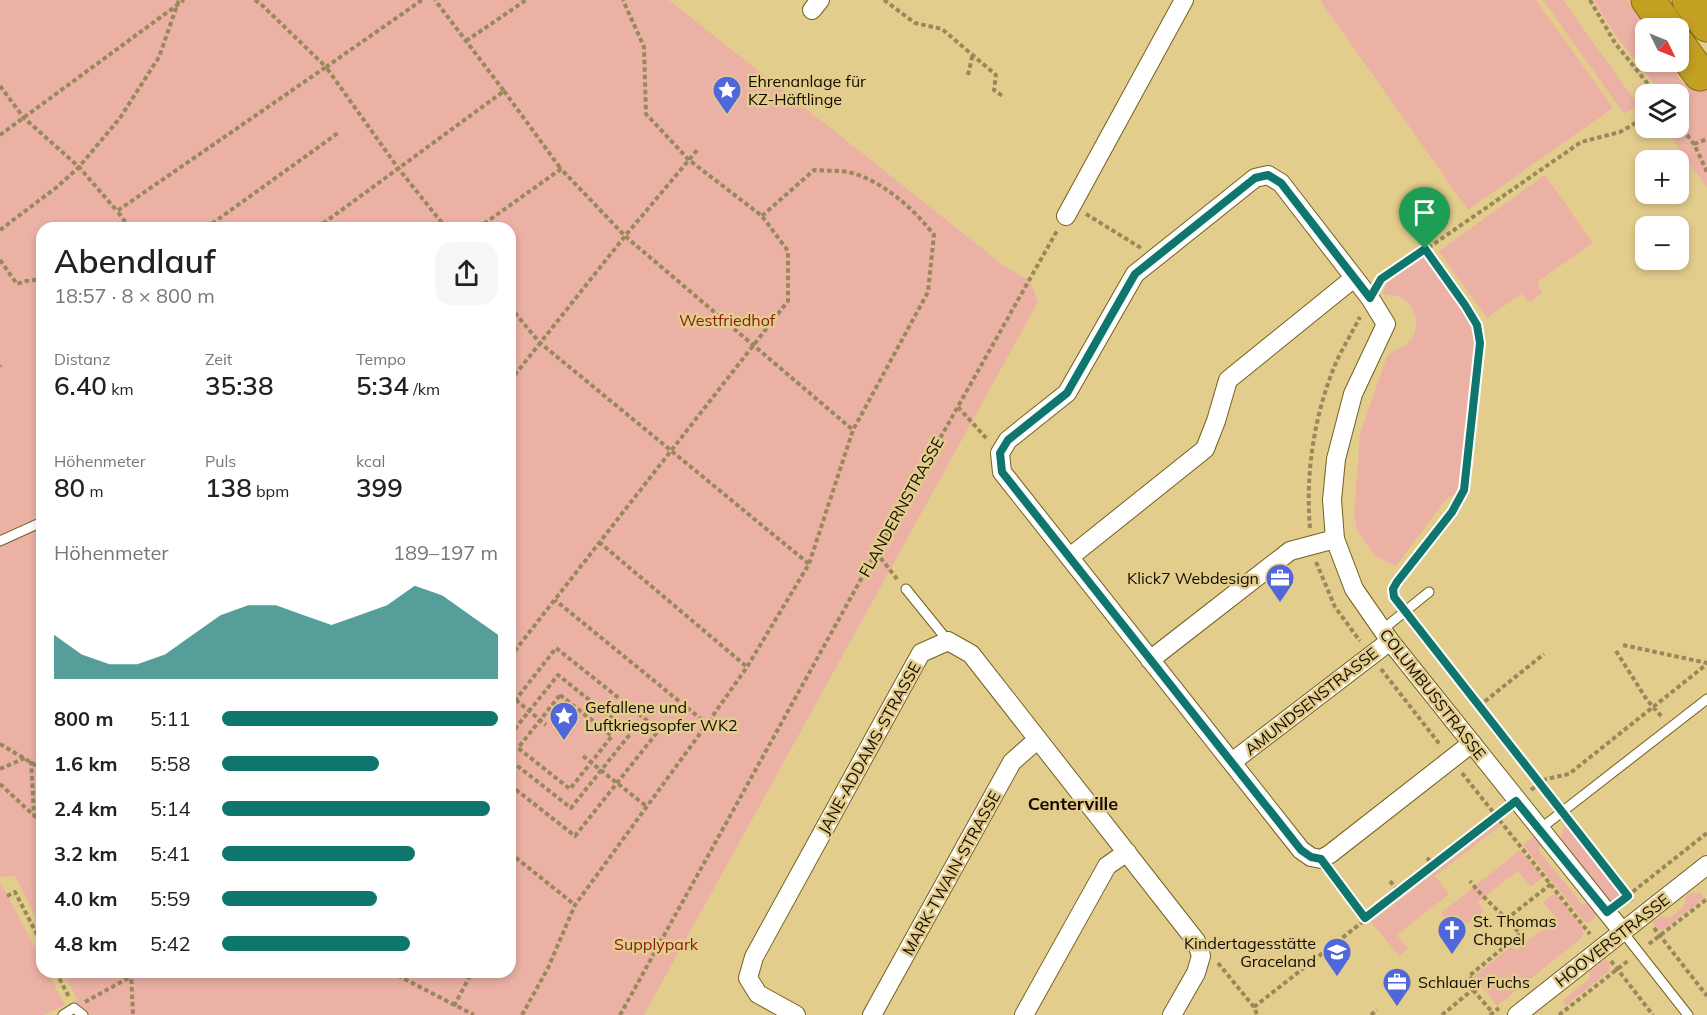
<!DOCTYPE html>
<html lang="de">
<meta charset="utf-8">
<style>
body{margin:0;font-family:Mulish,sans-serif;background:#f6f6f6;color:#222;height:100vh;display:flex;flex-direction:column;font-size:22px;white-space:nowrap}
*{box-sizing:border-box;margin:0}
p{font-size:20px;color:#767676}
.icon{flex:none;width:33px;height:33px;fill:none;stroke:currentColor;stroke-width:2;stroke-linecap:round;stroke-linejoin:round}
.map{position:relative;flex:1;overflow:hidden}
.drawer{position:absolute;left:36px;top:222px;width:480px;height:756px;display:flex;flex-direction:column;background:#fff;border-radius:18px;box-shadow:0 3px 9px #0003}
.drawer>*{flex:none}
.needle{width:39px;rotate:133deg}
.fabs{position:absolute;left:1635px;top:18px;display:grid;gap:12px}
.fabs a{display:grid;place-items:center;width:54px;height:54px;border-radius:12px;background:#fff;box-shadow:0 3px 9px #0003;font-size:30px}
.pin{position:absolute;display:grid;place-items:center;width:51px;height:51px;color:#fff;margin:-62px -26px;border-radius:50% 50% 50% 0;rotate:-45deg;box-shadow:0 0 6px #0007}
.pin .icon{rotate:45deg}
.round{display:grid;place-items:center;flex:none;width:63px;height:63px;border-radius:18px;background:#f6f6f6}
.head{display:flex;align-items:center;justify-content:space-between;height:102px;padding:0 18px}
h1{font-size:33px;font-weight:600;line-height:45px}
.figures{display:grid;grid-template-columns:repeat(3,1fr);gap:9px;height:102px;padding:6px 18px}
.figures div{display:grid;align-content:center}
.figures b{font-size:26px;font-weight:600}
.figures small{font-size:16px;font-weight:400}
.figures p{font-size:16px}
.chart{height:168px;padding:12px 18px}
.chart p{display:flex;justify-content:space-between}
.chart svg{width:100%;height:108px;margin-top:6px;fill:#0f766e;opacity:.7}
ul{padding:0 18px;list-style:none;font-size:20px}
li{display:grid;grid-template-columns:96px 72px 1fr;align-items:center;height:45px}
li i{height:15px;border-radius:8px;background:#0f766e}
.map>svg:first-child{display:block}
.green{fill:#ecb1a5}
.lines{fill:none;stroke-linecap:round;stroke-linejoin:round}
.lane-casing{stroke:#74601f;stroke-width:11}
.street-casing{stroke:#74601f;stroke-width:20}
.highway-casing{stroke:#866c16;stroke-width:35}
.path{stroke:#99885a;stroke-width:4;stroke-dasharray:4.5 3;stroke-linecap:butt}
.lane{stroke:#fff;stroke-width:9}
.street{stroke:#fff;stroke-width:18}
.highway{stroke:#c39f22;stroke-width:33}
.route-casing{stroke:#fff;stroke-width:12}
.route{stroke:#0f766e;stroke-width:8}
.labels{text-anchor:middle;stroke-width:5;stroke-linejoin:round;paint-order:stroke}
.poi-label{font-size:16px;fill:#140c00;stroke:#e3cd8d;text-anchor:start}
.park-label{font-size:16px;fill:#882012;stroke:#e3cd8d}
.street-label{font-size:16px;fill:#140c00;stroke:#e3cd8d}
.neighbourhood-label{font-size:18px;font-weight:bold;fill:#140c00;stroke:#e3cd8d}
</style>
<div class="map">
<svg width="1707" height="1015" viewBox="0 0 1707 1015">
<rect width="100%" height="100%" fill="#e3cd8d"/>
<path class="green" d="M 0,0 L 669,0 L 1003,265 L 1030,281 L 1038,302 L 644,1015 L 72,1015 L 77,999 L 63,972 L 510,972 L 510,228 L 42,228 L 42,930 L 15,876 L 0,877 Z
M 1320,0 L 1536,0 L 1613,108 L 1468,210 Z
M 1543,0 L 1563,0 L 1638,105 L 1624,114 Z
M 1594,0 L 1628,0 L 1647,28 L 1646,28 L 1646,62 L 1669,62 L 1684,85 L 1707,69 L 1707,188 L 1665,128 L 1678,128 L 1678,94 L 1662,94 L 1615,35 Z
M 1545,175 L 1593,243 L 1537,282 L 1542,293 L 1530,303 L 1521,294 L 1487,318 L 1439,251 Z
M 1425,256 L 1468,319 L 1475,332 L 1476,347 L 1460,492 L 1446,499 L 1396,566 L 1375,556 L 1357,530 L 1354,516 L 1360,434 L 1387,356 C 1394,349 1404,348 1411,340 C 1422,325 1415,301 1397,296 C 1392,295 1387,295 1382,294 L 1388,282 Z
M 1498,823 L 1500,826 L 1435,876 L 1449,894 L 1397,935 L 1408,949 L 1399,956 L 1371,922 Z
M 1565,823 L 1624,895 L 1612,904 L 1563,843 L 1561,835 Z
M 1535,836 L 1542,845 L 1538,850 L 1582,904 L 1589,904 L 1598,915 L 1589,923 L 1584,921 L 1523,845 Z
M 1520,850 L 1543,877 L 1531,887 L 1518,871 L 1478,902 L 1484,911 L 1456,932 L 1441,913 Z
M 0,882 L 42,961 L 42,972 L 48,972 L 65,1005 L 44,1015 L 0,1015 Z
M 1555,893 L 1583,928 L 1583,935 L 1579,940 L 1497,1006 L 1474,976 L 1512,946 L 1516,950 L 1556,918 L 1543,902 Z
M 1690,893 L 1701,893 L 1704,898 L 1663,930 L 1659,930 L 1652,922 L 1661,916 L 1670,918 L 1685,905 L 1686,896 Z
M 1606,959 L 1610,965 L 1609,971 L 1565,1006 L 1563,1000 L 1589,979 L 1590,971 Z"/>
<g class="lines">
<g class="lane-casing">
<path id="lane" d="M 0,541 L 42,522
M 906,589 L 948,641
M 1382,630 L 1429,592
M 1540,829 L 1707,699
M 1622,931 L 1688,1015
M 63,1015 L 74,1008 L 83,1015"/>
</g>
<g class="street-casing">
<path id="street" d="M 812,10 L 820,0
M 1066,216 L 1184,0
M 1070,557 L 1205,449 L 1216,421 L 1228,380 L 1354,278
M 1150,660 L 1290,551 L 1335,539
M 1472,743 L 1330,854 L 1321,859 L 1311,857 L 1301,850 L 1002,472 L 1000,453 L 1008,440 L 1067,393 L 1135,274 L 1255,178 L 1268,175 L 1281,183 L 1370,298 L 1386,324 L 1353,394 L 1336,459 L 1332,500 L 1335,539 L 1354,589 L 1390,641 L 1622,931
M 1232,762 L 1390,641
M 796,1015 L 758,994 L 748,978 L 754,957 L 921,653 L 948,641 L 971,654 L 1196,941 L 1201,956 L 1196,973 L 1172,1015
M 872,1015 L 1012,762 L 1038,739
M 1024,1015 L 1107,866 L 1127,852
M 1517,1015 L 1707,865"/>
</g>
<g class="highway-casing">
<path id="highway" d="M 1648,0 L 1668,28
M 1689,0 L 1707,25
M 1678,44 L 1700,74"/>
</g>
<path class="path" d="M 255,0 L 263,6 L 326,67 L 422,0
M 884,0 L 915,23 L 942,29 L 996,75 L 994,90 L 1004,97
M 1590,0 L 1615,43 L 1656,94
M 466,41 L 526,0
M 968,75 L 973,53
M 0,86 L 24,118 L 79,167 L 117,211
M 504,91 L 561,169
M 1678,123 L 1694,144 L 1707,172
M 0,135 L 184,0
M 1694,144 L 1707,139
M 1086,214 L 1141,248
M 762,216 L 814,170 C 825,171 837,170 848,172 C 882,180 913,208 934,235 L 928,292 L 853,430
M 130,228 L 117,211 L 326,67 L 398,168 L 446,228
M 206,228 L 338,133
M 317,228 L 504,91 L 435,0
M 478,228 L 561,169 L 625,236 L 853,430 L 809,564
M 0,230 L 57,187 L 79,167 L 120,118 L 159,57 L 179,0
M 0,260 L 17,284 L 26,281 L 42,279
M 1379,282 L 1581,142 L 1620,132 L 1646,117
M 510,307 L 539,342 L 809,564 L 747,667 L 707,724
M 0,366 L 1,365
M 510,381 L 625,236 L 699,148
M 958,407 L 987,439
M 1310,528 C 1305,471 1315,410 1338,358 C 1345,344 1353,331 1360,317
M 599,542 L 747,667
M 876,552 L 897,579
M 1316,562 L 1335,607 L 1360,641
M 1397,601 C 1392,594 1393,589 1397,582 L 1452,512 L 1464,490 L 1480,343 L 1477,325 L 1465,305 L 1425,249
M 1413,621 L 1554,802
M 1623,645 L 1707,663
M 1616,651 L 1647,700 L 1662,717
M 510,657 L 788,301 L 788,251 L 762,216 L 689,160 L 646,114 L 644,47 L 623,0
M 1381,669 L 1441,746
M 510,695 L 546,725
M 560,695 L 612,736 L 570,789 L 518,748 Z
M 1479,706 L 1544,654
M 510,707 L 556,648 L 659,730 L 575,836 L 510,785
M 510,735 L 558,675 L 631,733 L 571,808 L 510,760
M 0,744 L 42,769
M 583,756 L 646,806
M 31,761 L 34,815
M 0,769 L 25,758
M 1462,773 L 1590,934
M 0,784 L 42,823
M 1531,790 L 1546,779 L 1569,774 L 1707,664
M 1570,823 L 1632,901
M 510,853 L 575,905
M 1427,858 L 1434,865
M 1331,874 L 1365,918
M 1390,881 L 1399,892
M 7,896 L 15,892 L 42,944
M 1621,901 L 1707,833
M 1500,924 L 1551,884
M 1654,928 L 1707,996
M 1649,944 L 1707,899
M 1611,961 L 1653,1015
M 1218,963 L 1254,1007 L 1257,1015
M 56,972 L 69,997
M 131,972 L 133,1015
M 391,972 L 474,1015
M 1473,990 L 1493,1013
M 85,1002 L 132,976
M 454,1006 L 472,972
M 1254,1007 L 1504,811
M 522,1015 L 548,968 L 575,905 L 707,724 L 555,600
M 620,1015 L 876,552 L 1058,229
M 1371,1015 L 1377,1010
M 1442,1015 L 1477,986 L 1469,976 L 1520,934 C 1505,915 1485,901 1470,881
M 1490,1015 L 1499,1008
M 1559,1015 L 1629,960"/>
<use href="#lane" class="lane"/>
<use href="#street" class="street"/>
<use href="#highway" class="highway"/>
</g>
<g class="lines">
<g class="route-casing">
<path id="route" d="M 1268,175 L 1281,183 L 1370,298 L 1381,279 L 1425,249 L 1465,305 L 1477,325 L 1480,343 L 1464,490 L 1452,512 L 1397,582 L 1393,589 L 1394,597 L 1628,896 L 1607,912 L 1516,801 L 1365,918 L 1321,859 L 1311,857 L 1301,850 L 1002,472 L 1000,453 L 1008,440 L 1067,393 L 1135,274 L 1255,178 Z"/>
</g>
<use href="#route" class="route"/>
</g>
<defs>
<g id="sight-pin" transform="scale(1.5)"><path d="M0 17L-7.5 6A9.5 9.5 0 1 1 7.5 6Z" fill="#5066db" stroke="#e3cd8d"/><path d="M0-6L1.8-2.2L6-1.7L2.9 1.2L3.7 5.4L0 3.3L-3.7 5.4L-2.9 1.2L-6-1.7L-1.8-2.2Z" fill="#fff"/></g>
<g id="office-pin" transform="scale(1.5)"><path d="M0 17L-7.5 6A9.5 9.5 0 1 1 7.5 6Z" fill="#5066db" stroke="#e3cd8d"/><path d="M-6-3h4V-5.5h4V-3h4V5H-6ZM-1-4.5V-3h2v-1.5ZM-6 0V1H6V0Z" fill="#fff"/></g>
<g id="church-pin" transform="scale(1.5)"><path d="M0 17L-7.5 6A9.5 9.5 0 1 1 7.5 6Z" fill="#5066db" stroke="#e3cd8d"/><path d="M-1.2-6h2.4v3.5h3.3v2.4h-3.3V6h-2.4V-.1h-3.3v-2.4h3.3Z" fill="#fff"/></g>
<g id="school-pin" transform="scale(1.5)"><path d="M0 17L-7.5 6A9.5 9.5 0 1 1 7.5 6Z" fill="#5066db" stroke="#e3cd8d"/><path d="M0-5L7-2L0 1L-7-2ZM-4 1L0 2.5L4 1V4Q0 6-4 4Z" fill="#fff"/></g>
</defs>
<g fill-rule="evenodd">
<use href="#sight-pin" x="727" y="90"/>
<use href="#office-pin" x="1280" y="578"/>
<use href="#sight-pin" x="564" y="716"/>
<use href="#church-pin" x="1452" y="930"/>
<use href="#school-pin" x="1337" y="952"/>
<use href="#office-pin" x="1397" y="982"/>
</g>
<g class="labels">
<g class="poi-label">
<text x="748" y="87">Ehrenanlage für<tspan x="748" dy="18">KZ-Häftlinge</tspan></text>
<text x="1259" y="584" text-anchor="end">Klick7 Webdesign</text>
<text x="585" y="713">Gefallene und<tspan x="585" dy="18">Luftkriegsopfer WK2</tspan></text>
<text x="1473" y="927">St. Thomas<tspan x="1473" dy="18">Chapel</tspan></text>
<text x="1316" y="949" text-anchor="end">Kindertagesstätte<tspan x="1316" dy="18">Graceland</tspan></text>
<text x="1418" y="988">Schlauer Fuchs</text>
</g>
<g class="park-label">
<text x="727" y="326">Westfriedhof</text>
<text x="656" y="950">Supplypark</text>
</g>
<g class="street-label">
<text transform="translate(901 507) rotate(-61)" y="6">FLANDERNSTRASSE</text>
<text transform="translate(1433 694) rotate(52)" y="6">COLUMBUSSTRASSE</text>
<text transform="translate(1311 701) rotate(-38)" y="6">AMUNDSENSTRASSE</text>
<text transform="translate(869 748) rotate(-61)" y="6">JANE-ADDAMS-STRASSE</text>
<text transform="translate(951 873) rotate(-61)" y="6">MARK-TWAIN-STRASSE</text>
<text transform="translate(1612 940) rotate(-38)" y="6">HOOVERSTRASSE</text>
</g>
<g class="neighbourhood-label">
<text x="1073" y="810">Centerville</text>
</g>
</g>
</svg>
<div class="fabs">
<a><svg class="needle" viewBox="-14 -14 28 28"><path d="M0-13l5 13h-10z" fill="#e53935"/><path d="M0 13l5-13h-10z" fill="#767676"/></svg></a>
<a><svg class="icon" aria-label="layers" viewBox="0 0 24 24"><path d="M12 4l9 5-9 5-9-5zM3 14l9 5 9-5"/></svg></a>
<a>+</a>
<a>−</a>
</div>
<div class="pin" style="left:1425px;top:249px;background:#1e9e55"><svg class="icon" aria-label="arrive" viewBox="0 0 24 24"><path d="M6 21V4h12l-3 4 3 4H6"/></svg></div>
<section class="drawer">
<div class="head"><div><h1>Abendlauf</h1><p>18:57 · 8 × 800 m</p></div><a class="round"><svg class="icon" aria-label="share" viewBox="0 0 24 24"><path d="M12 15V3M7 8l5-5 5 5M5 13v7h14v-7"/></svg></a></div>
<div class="figures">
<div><p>Distanz</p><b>6.40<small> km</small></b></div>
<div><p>Zeit</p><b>35:38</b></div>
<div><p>Tempo</p><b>5:34<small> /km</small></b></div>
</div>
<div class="figures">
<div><p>Höhenmeter</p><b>80<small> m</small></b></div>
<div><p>Puls</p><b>138<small> bpm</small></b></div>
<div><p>kcal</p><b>399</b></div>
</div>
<div class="chart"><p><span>Höhenmeter</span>189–197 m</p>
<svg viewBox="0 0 160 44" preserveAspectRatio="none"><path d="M0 44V26L10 34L20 38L30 38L40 34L50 26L60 18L70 14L80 14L90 18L100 22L110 18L120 14L130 6L140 10L150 18L160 26V44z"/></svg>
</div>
<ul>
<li><b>800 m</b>5:11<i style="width:100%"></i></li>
<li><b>1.6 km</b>5:58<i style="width:57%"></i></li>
<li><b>2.4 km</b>5:14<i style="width:97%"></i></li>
<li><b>3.2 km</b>5:41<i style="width:70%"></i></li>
<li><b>4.0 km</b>5:59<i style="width:56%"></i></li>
<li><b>4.8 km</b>5:42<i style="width:68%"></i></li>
</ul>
</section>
</div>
